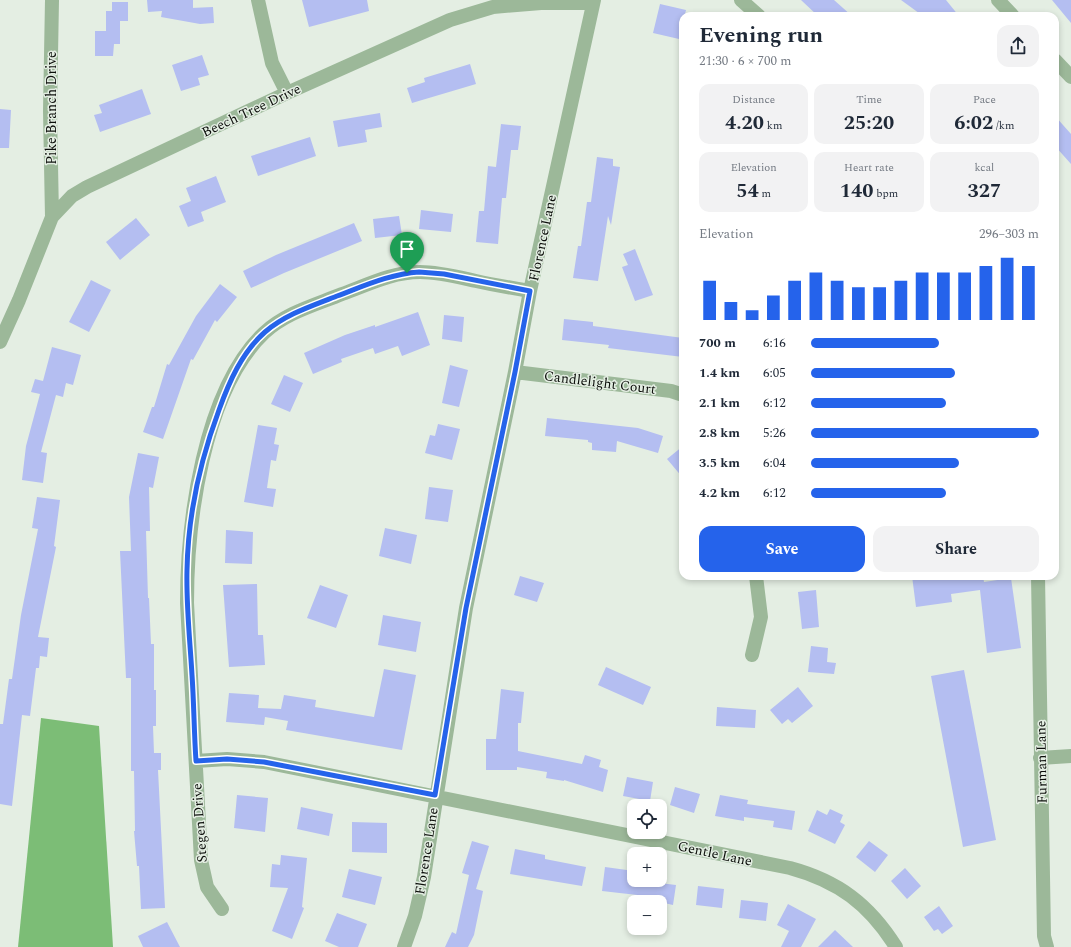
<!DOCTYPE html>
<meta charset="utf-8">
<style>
body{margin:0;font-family:Spectral,serif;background:#f2f2f3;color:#1f2937;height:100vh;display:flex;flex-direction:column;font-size:15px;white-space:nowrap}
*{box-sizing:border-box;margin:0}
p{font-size:13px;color:#747a83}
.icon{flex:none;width:22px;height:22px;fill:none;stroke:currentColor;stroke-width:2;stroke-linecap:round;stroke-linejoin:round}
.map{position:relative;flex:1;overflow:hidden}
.side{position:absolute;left:679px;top:12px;width:380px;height:568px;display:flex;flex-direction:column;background:#fff;border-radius:12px;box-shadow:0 2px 6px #0003}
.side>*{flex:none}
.controls{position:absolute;left:627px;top:799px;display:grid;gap:8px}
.controls a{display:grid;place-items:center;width:40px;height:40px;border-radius:8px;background:#fff;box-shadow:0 2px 6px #0003;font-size:20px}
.pin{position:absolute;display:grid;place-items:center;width:34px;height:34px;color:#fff;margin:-41px -17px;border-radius:50% 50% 50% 0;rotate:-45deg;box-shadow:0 0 4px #0007}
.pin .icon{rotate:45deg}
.round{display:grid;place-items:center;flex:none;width:42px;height:42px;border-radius:12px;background:#f2f2f3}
.overview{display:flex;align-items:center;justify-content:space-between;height:68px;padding:0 20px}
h1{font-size:22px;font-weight:700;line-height:30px}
.metrics{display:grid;grid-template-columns:repeat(3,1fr);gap:6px;height:68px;padding:4px 20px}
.metrics div{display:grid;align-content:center;border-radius:10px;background:#f2f2f3;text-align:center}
.metrics b{font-size:20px;font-weight:700}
.metrics small{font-size:11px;font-weight:400}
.metrics p{font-size:11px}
.chart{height:112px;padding:8px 20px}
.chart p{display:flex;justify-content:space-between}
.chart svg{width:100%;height:72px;margin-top:4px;stroke:#2563eb;stroke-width:6}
.button{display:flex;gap:8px;margin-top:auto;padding:8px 20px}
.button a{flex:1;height:46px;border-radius:12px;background:#2563eb;color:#fff;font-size:16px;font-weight:700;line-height:46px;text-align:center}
.button a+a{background:#f2f2f3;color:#1f2937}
ul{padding:0 20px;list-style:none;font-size:13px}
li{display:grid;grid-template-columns:64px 48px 1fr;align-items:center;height:30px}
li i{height:10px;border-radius:5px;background:#2563eb}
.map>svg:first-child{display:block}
.forest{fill:#7cbd76}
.building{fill:#b4bef1}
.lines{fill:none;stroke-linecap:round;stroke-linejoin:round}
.street{stroke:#9cb899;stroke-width:14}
.route-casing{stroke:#fff;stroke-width:8}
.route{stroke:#2563eb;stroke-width:5}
.labels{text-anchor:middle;stroke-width:3;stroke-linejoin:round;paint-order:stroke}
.street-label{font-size:14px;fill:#0b0e0a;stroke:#e4eee3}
</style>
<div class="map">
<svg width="1071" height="947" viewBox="0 0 1071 947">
<rect width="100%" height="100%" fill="#e4eee3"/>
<path class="forest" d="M 41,718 L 99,726 L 113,947 L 18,947 Z"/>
<path class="building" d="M 147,0 L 193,0 L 193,8 L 191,8 L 213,7 L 214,23 L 200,24 L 161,17 L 162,11 L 148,12 Z
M 302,0 L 367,0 L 369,11 L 309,27 Z
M 801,0 L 834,0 L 852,16 L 818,16 Z
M 901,0 L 946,0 L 959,16 L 923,16 Z
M 1052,0 L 1071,0 L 1071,23 Z
M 112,2 L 128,2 L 128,21 L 120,21 L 120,44 L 114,44 L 113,56 L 95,56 L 95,31 L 106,31 L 106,11 L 112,11 Z
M 660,4 L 686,10 L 679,39 L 653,33 Z
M 202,55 L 209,75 L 198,78 L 200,85 L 181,91 L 172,65 Z
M 470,64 L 476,84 L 412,103 L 407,88 L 425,82 L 424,78 Z
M 142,89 L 151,114 L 100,132 L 94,115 L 102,113 L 99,105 Z
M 0,109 L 11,110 L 9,148 L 0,148 Z
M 380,113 L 382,127 L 365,130 L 367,142 L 338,147 L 333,121 Z
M 1055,116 L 1071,134 L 1071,164 L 1055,146 Z
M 501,124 L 521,126 L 518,150 L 511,150 L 506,198 L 502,198 L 498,244 L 476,242 L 479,211 L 484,211 L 488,166 L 496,167 Z
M 310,137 L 316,156 L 258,176 L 251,156 Z
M 597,157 L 613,159 L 613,166 L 620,167 L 611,225 L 608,216 L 598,281 L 573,278 L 578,246 L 581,246 L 587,202 L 591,202 Z
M 216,176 L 226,202 L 201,212 L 204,221 L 188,227 L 179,206 L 191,201 L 186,188 Z
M 421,210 L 453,214 L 451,232 L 419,229 Z
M 399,216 L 402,235 L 375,238 L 373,219 Z
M 136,218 L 150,235 L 120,260 L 106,242 Z
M 354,223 L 362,241 L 284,273 L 251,288 L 243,271 L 276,255 Z
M 635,249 L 653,295 L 635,301 L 622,267 L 628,265 L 623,254 Z
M 91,280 L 111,290 L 89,332 L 69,322 Z
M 220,284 L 237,297 L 217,322 L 215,320 L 193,360 L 191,359 L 163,439 L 143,432 L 152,407 L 154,407 L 167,364 L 169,365 L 196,316 Z
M 418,312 L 430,345 L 402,356 L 398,346 L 375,354 L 373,348 L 341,359 L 342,362 L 313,374 L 304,353 L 345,335 L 375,325 L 375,327 Z
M 444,315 L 464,317 L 462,342 L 442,339 Z
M 564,319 L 593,322 L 593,326 L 683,338 L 683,357 L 608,348 L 609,345 L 562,340 Z
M 52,347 L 81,355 L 73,385 L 66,383 L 63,397 L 56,395 L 41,452 L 47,453 L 43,483 L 22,480 L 26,446 L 40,394 L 31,392 L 35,379 L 43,381 Z
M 450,365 L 468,370 L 459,407 L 442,403 Z
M 284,375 L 303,383 L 290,412 L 271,404 Z
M 547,418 L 638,428 L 663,436 L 658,453 L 617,441 L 616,452 L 592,450 L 592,443 L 588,442 L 588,440 L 545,436 Z
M 438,424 L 460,429 L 452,460 L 425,453 L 430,435 L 435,436 Z
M 258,425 L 277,428 L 274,444 L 279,445 L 276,461 L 271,460 L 267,488 L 276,489 L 273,507 L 244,502 Z
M 683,446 L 683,478 L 667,459 Z
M 138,453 L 159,457 L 153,488 L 149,487 L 150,531 L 146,531 L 148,598 L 149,598 L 151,644 L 154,644 L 154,690 L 156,690 L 156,726 L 153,726 L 154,753 L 161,753 L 161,770 L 158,770 L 165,908 L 141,909 L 139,866 L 137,866 L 134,831 L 135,831 L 134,771 L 131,771 L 131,678 L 126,678 L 120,551 L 131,551 L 129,497 Z
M 429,487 L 453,490 L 448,522 L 425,519 Z
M 37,497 L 60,500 L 54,546 L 56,547 L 38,637 L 49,638 L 47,657 L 40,656 L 39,668 L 36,668 L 30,716 L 22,715 L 12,806 L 0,804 L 0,724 L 3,724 L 9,679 L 12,679 L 21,615 L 38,529 L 32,528 Z
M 385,528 L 417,535 L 411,564 L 379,556 Z
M 226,530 L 253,532 L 252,564 L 225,563 Z
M 520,576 L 544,583 L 537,602 L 514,595 Z
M 912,576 L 983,576 L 984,582 L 1011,578 L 1021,648 L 987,653 L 980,590 L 951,594 L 952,602 L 916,607 Z
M 257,584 L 258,635 L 263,635 L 265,665 L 229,667 L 223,585 Z
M 320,585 L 348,595 L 336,628 L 307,618 Z
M 816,590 L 819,627 L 802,629 L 798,592 Z
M 383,615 L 421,622 L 416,652 L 378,645 Z
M 811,646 L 828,648 L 827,662 L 836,663 L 834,674 L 808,672 Z
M 606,667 L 651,687 L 643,705 L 598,685 Z
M 384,669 L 416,675 L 402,750 L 286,730 L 288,721 L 265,717 L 264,725 L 226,722 L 229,693 L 259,695 L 258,708 L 281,709 L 284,695 L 316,700 L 315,707 L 374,717 Z
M 964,670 L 996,840 L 963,847 L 931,676 Z
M 798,687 L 813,706 L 792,723 L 788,719 L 782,724 L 770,710 Z
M 501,689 L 524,692 L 521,723 L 518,723 L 518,751 L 582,764 L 585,755 L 601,760 L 599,767 L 608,770 L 603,792 L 564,780 L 564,781 L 546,778 L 547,772 L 517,767 L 517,770 L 486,770 L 486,739 L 496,739 Z
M 717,707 L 756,710 L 755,728 L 716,726 Z
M 627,777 L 653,782 L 650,801 L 623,796 Z
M 675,787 L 700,794 L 694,813 L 670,805 Z
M 237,795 L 268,798 L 265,832 L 234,828 Z
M 720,795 L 748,800 L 747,804 L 795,811 L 792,830 L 773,827 L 774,821 L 744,817 L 744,821 L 715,816 Z
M 301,807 L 333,814 L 329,836 L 297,829 Z
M 830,809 L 843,815 L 840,822 L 845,825 L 835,844 L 808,831 L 817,810 L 827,815 Z
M 352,822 L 387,823 L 387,853 L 352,852 Z
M 472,841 L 489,846 L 476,889 L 483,891 L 474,935 L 468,947 L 445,947 L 452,932 L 456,934 L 469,875 L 462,873 Z
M 869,841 L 888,855 L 875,872 L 856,857 Z
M 515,849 L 545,855 L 545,859 L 586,867 L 582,886 L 510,874 Z
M 281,855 L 307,858 L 302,907 L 304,908 L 292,939 L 272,931 L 288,888 L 270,887 L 272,864 L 280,865 Z
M 605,867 L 634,871 L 634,880 L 676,885 L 673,905 L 660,902 L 645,902 L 646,896 L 602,891 Z
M 905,868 L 921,886 L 907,899 L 891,881 Z
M 349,869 L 382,877 L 375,905 L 342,897 Z
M 698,886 L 724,889 L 722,908 L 696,905 Z
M 741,900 L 768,903 L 766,921 L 739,918 Z
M 788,904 L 816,919 L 801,947 L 781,947 L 789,931 L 777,925 Z
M 939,906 L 953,926 L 942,934 L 938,929 L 934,931 L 924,917 Z
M 337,913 L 367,924 L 358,947 L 339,947 L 325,941 Z
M 167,922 L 180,947 L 143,947 L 138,936 Z
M 835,930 L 853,947 L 818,947 Z"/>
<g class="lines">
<path class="street" d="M 258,0 L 272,63 L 287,93
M 741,0 L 759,16
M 998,0 L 1013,16
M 1055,60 L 1071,77
M 52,217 L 50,111 L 52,0
M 0,342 L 19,300 L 52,217 L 72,196 L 87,187 L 287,93 L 450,20 L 493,7 L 541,3 L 593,3
M 515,372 L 671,391 L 683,395
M 1038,576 L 1044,936 L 1047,947
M 752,655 L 761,617 L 756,576
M 1040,758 L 1071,756
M 196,761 L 227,759 L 264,762 L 790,868 C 838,881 869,904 896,947
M 222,909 L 207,887 L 201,860 L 187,603 C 187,523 203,391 264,333 C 285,313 315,305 342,294 C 367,285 392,272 420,272 C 439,272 458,277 476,281 C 494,285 512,288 530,291
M 404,947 L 415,916 L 424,877 L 466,608 L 515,372 L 530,291 L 594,0"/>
</g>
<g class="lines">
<g class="route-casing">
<path id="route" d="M 419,272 L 444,274 L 530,291 L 515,372 L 466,608 L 435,795 L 264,762 L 227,759 L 196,761 C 194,732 194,704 192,675 C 190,640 186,605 187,570 C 188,516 200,461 219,410 C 229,382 242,352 265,332 C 286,314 312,306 337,296 C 364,286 390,274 419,272 Z"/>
</g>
<use href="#route" class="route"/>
</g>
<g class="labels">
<g class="street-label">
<text transform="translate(51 108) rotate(-90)" y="5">Pike Branch Drive</text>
<text transform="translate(251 110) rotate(-25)" y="5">Beech Tree Drive</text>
<text transform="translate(542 238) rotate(-78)" y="5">Florence Lane</text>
<text transform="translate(600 382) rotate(7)" y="5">Candlelight Court</text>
<text transform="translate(1041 762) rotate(-91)" y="5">Furman Lane</text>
<text transform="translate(199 823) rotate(-94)" y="5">Stegen Drive</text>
<text transform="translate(426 851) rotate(-81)" y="5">Florence Lane</text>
<text transform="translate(715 853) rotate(12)" y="5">Gentle Lane</text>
</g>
</g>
</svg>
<div class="controls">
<a><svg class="icon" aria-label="locate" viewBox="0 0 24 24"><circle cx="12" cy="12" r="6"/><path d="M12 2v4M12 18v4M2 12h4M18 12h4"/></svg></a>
<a>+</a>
<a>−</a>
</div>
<div class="pin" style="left:407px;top:273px;background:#1e9e55"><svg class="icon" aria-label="arrive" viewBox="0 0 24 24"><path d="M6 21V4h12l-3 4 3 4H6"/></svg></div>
<section class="side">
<div class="overview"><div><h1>Evening run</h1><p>21:30 · 6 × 700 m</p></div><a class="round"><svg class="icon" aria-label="share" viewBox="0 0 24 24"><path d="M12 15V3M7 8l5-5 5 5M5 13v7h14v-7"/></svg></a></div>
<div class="metrics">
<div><p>Distance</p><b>4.20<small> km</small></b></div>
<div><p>Time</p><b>25:20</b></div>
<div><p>Pace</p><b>6:02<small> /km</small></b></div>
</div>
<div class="metrics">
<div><p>Elevation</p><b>54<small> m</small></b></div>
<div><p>Heart rate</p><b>140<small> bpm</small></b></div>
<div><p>kcal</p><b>327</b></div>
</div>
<div class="chart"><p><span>Elevation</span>296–303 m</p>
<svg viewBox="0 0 160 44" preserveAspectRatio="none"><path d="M5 44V20M15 44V33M25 44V38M35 44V29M45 44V20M55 44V15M65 44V20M75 44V24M85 44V24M95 44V20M105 44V15M115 44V15M125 44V15M135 44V11M145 44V6M155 44V11"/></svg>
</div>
<ul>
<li><b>700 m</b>6:16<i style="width:56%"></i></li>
<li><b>1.4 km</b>6:05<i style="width:63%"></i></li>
<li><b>2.1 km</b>6:12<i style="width:59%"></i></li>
<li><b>2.8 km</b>5:26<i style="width:100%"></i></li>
<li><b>3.5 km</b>6:04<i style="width:65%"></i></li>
<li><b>4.2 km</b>6:12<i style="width:59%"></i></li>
</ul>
<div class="button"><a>Save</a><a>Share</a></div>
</section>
</div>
